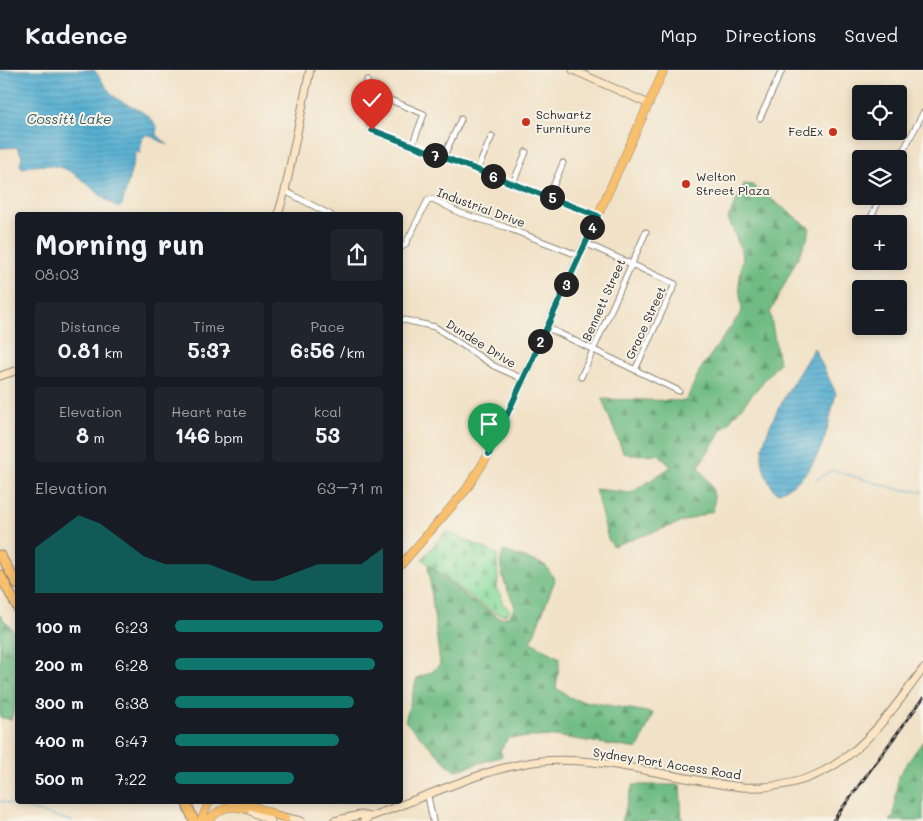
<!DOCTYPE html>
<meta charset="utf-8">
<style>
body{margin:0;font-family:Mali,sans-serif;background:#20242c;color:#f1f3f6;height:100vh;display:flex;flex-direction:column;font-size:19px;white-space:nowrap}
*{box-sizing:border-box;margin:0}
p{font-size:16px;color:#9ea1a6}
.icon{flex:none;width:28px;height:28px;fill:none;stroke:currentColor;stroke-width:2;stroke-linecap:round;stroke-linejoin:round}
.map{position:relative;flex:1;overflow:hidden}
.side{position:absolute;left:15px;top:142px;width:388px;height:592px;display:flex;flex-direction:column;background:#171b24;border-radius:5px;box-shadow:0 2px 8px #0003}
.side>*{flex:none}
.controls{position:absolute;left:852px;top:15px;display:grid;gap:10px}
.controls a{display:grid;place-items:center;width:55px;height:55px;border-radius:5px;background:#171b24;box-shadow:0 2px 8px #0003;font-size:25px}
.pin{position:absolute;display:grid;place-items:center;width:42px;height:42px;color:#fff;margin:-51px -21px;border-radius:50% 50% 50% 0;rotate:-45deg;box-shadow:0 0 5px #0007}
.pin .icon{rotate:45deg}
.km{position:absolute;width:25px;height:25px;margin:-12px;border-radius:50%;background:#222;color:#fff;font-size:14px;line-height:25px;text-align:center}
.round{display:grid;place-items:center;flex:none;width:52px;height:52px;border-radius:5px;background:#20242c}
.summary{display:flex;align-items:center;justify-content:space-between;height:85px;padding:0 20px}
h1{font-size:28px;font-weight:700;line-height:38px}
.stats{display:grid;grid-template-columns:repeat(3,1fr);gap:8px;height:85px;padding:5px 20px}
.stats div{display:grid;align-content:center;border-radius:5px;background:#20242c;text-align:center}
.stats b{font-size:21px;font-weight:700}
.stats small{font-size:14px;font-weight:400}
.stats p{font-size:14px}
.chart{height:140px;padding:10px 20px}
.chart p{display:flex;justify-content:space-between}
.chart svg{width:100%;height:90px;margin-top:5px;fill:#0f766e;opacity:.7}
ul{padding:0 20px;list-style:none;font-size:16px}
li{display:grid;grid-template-columns:80px 60px 1fr;align-items:center;height:38px}
li i{height:12px;border-radius:6px;background:#0f766e}
header{display:flex;align-items:center;gap:30px;box-sizing:border-box;height:70px;padding:0 25px;background:#171b24;border-bottom:1px solid #363941}
header strong{font-size:24px}
nav{display:flex;gap:28px;margin-inline-start:auto;font-size:18px}
.map>svg:first-child{display:block}
.forest{fill:url(#forest-firs);stroke:#4d7458}
.cemetery{fill:url(#cemetery-stones);stroke:#5a8464}
.water{fill:url(#water-rules);stroke:#406c7e}
.lines{fill:none;stroke-linecap:round;stroke-linejoin:round}
.stream{stroke:#54aed1;stroke-width:1}
.street-casing{stroke:#8e8679;stroke-width:7}
.secondary-casing{stroke:#8e8679;stroke-width:9}
.primary-casing{stroke:#8e8679;stroke-width:9}
.highway-casing{stroke:#8e8679;stroke-width:11}
.street{stroke:#fff;stroke-width:5}
.secondary{stroke:#fce5c4;stroke-width:7}
.primary{stroke:#f8bf6c;stroke-width:8}
.highway{stroke:#f8bf6c;stroke-width:9}
.rail-casing{stroke:#2b2b2b;stroke-width:3}
.rail{stroke:#f7f3e8;stroke-width:1;stroke-dasharray:4;stroke-linecap:butt}
.route-casing{stroke:#fff;stroke-width:10}
.route{stroke:#0f766e;stroke-width:6}
.poi-dot{fill:#c8321e;stroke:#f7f3e8;stroke-width:2}
.labels{text-anchor:middle;stroke-width:4;stroke-linejoin:round;paint-order:stroke}
.poi-label{font-size:12px;fill:#2b2b2b;stroke:#f7f3e8;text-anchor:start}
.street-label{font-size:12px;fill:#2b2b2b;stroke:#f7f3e8}
.water-label{font-size:14px;font-style:italic;fill:#395965;stroke:#f7f3e8}
</style>
<header>
<strong>Kadence</strong>
<nav><a>Map</a><a>Directions</a><a>Saved</a></nav>
</header>
<div class="map">
<svg width="923" height="751" viewBox="0 0 923 751">
<defs>
<pattern id="forest-firs" width="22" height="20" patternUnits="userSpaceOnUse" patternTransform="scale(1.25)"><rect width="22" height="20" fill="#6fbc84"/><path d="M5 1l3.5 6h-7zM16 11l3.5 6h-7z" fill="#5b996c"/></pattern>
<pattern id="cemetery-stones" width="16" height="16" patternUnits="userSpaceOnUse" patternTransform="scale(1.25)"><rect width="16" height="16" fill="#8adc9d"/><path d="M2 7V4a2 2 0 0 1 4 0v3zM10 15v-3a2 2 0 0 1 4 0v3z" fill="#77bd87"/></pattern>
<pattern id="water-rules" width="6" height="5" patternUnits="userSpaceOnUse" patternTransform="scale(1.25)"><rect width="6" height="5" fill="#54aed1"/><path d="M0 2.5h6" fill="none" stroke="#468eaa"/></pattern>
</defs>
<rect width="100%" height="100%" fill="#f7f3e8"/>
<filter id="ink" filterUnits="userSpaceOnUse"><feTurbulence type="fractalNoise" baseFrequency=".02" numOctaves="2"/><feDisplacementMap in="SourceGraphic" scale="10" xChannelSelector="R" yChannelSelector="G"/><feConvolveMatrix kernelMatrix="1 2 1 2 8 2 1 2 1" color-interpolation-filters="sRGB"/></filter>
<filter id="wash" filterUnits="userSpaceOnUse"><feTurbulence type="fractalNoise" baseFrequency=".0096" numOctaves="4" result="noise"/><feDisplacementMap in="SourceGraphic" scale="20" xChannelSelector="R" yChannelSelector="G"/><feGaussianBlur stdDeviation="1.12" result="paint"/><feColorMatrix in="noise" values="0 0 0 0 0 0 0 0 0 0 0 0 0 0 0 0 0 1.4 0 .05"/><feComposite in="paint" operator="in"/></filter>
<g filter="url(#wash)">
<rect width="100%" height="100%" fill="#f1e2c7"/>
<path class="forest" d="M 744,114 L 752,115 L 810,158 L 808,167 L 770,243 L 779,293 L 723,359 L 698,397 C 709,410 718,423 713,441 L 613,476 L 608,469 L 595,419 L 631,423 L 671,397 L 659,384 L 631,385 L 623,382 L 602,329 L 686,331 L 700,300 L 742,241 L 739,215 L 743,185 L 728,148 Z
M 504,481 L 545,495 L 555,510 L 531,572 L 560,588 L 556,618 L 573,629 L 653,643 L 638,679 L 555,666 L 508,668 L 500,681 L 502,686 L 454,701 L 405,651 L 417,608 L 432,602 L 440,594 L 428,495 L 471,530 L 500,548 L 508,547 L 515,537 C 509,521 494,497 504,481 Z
M 0,545 L 17,565 L 17,631 L 11,650 L 0,647 Z
M 923,671 L 923,751 L 890,751 L 894,745 L 898,706 Z
M 633,715 L 680,715 L 682,751 L 621,751 Z"/>
<path class="cemetery" d="M 446,461 L 497,484 C 496,496 500,508 496,520 L 501,524 L 502,533 L 510,540 L 506,545 C 490,547 437,500 422,489 Z"/>
<path class="water" d="M 0,0 L 94,0 C 101,8 108,22 116,28 C 134,40 143,37 157,57 L 156,64 L 168,75 L 147,64 L 142,69 L 140,83 L 136,82 L 122,135 L 118,138 C 80,114 74,86 22,98 L 20,94 L 22,86 L 17,77 L 0,78 L 0,50 L 3,34 L 0,30 Z
M 814,278 L 836,323 C 826,364 820,406 777,423 C 769,415 763,401 762,389 C 760,360 799,304 814,278 Z"/>
<g class="lines">
<path class="stream" d="M 816,410 L 832,400 L 897,419 L 923,422
M 0,731 L 72,751"/>
</g>
</g>
<g filter="url(#ink)">
<g class="lines">
<g class="street-casing">
<path id="street" d="M 367,10 L 370,56 L 375,62 L 598,146
M 368,27 L 383,27 L 424,44 L 412,76
M 760,48 L 782,0
M 443,88 L 461,49
M 899,89 L 923,43
M 477,100 L 492,66
M 513,113 L 526,82
M 285,121 L 331,145
M 549,126 L 563,93
M 868,154 L 881,126
M 585,173 L 675,214 L 635,300
M 400,178 L 405,175 L 428,130 L 433,129 L 460,143 L 505,157 L 580,186
M 400,249 L 435,257 L 494,296 L 523,309
M 546,257 L 679,321
M 581,307 L 646,162
M 428,726 L 433,751"/>
</g>
<g class="secondary-casing">
<path id="secondary" d="M 573,0 L 649,34
M 278,145 L 285,121 L 310,0
M 0,306 L 18,300
M 232,732 L 271,751
M 279,746 L 301,751
M 334,751 L 360,745 L 369,747
M 364,751 L 369,747 C 422,729 487,696 542,691 C 605,686 678,710 742,717 C 834,722 874,666 923,599"/>
</g>
<g class="primary-casing">
<path id="primary" d="M 400,496 L 466,420 L 489,384 L 664,0
M 242,732 L 285,748
M 201,751 L 209,732
M 208,751 C 219,739 229,734 245,739"/>
</g>
<g class="highway-casing">
<path id="highway" d="M 0,485 L 18,515
M 0,505 L 18,538
M 186,732 L 194,751"/>
</g>
<use href="#street" class="street"/>
<use href="#secondary" class="secondary"/>
<use href="#primary" class="primary"/>
<use href="#highway" class="highway"/>
<g class="rail-casing">
<path id="rail" d="M 833,751 L 923,628"/>
</g>
<use href="#rail" class="rail"/>
</g>
</g>
<g class="lines" filter="url(#ink)">
<g class="route-casing">
<path id="route" d="M 372,60 L 598,146 L 489,384"/>
</g>
<use href="#route" class="route"/>
</g>
<g class="poi-dot">
<circle cx="526" cy="52" r="5"/>
<circle cx="833" cy="62" r="5"/>
<circle cx="686" cy="114" r="5"/>
</g>
<g class="labels">
<g class="poi-label">
<text x="536" y="49">Schwartz<tspan x="536" dy="14">Furniture</tspan></text>
<text x="823" y="66" text-anchor="end">FedEx</text>
<text x="696" y="111">Welton<tspan x="696" dy="14">Street Plaza</tspan></text>
</g>
<g class="street-label">
<text transform="translate(481 138) rotate(20)" y="4">Industrial Drive</text>
<text transform="translate(604 230) rotate(-66)" y="4">Bennett Street</text>
<text transform="translate(646 253) rotate(-65)" y="4">Grace Street</text>
<text transform="translate(481 274) rotate(32)" y="4">Dundee Drive</text>
<text transform="translate(667 694) rotate(9)" y="4">Sydney Port Access Road</text>
</g>
<g class="water-label">
<text x="69" y="54">Cossitt Lake</text>
</g>
</g>
</svg>
<div class="controls">
<a><svg class="icon" aria-label="locate" viewBox="0 0 24 24"><circle cx="12" cy="12" r="6"/><path d="M12 2v4M12 18v4M2 12h4M18 12h4"/></svg></a>
<a><svg class="icon" aria-label="layers" viewBox="0 0 24 24"><path d="M12 4l9 5-9 5-9-5zM3 14l9 5 9-5"/></svg></a>
<a>+</a>
<a>−</a>
</div>
<div class="pin" style="left:489px;top:384px;background:#1e9e55"><svg class="icon" aria-label="arrive" viewBox="0 0 24 24"><path d="M6 21V4h12l-3 4 3 4H6"/></svg></div>
<div class="pin" style="left:372px;top:60px;background:#d93025"><svg class="icon" aria-label="check" viewBox="0 0 24 24"><path d="M5 12l5 5 9-10"/></svg></div>
<b class="km" style="left:540px;top:271px">2</b>
<b class="km" style="left:566px;top:214px">3</b>
<b class="km" style="left:592px;top:157px">4</b>
<b class="km" style="left:552px;top:127px">5</b>
<b class="km" style="left:493px;top:106px">6</b>
<b class="km" style="left:435px;top:85px">7</b>
<section class="side">
<div class="summary"><div><h1>Morning run</h1><p>08:03</p></div><a class="round"><svg class="icon" aria-label="share" viewBox="0 0 24 24"><path d="M12 15V3M7 8l5-5 5 5M5 13v7h14v-7"/></svg></a></div>
<div class="stats">
<div><p>Distance</p><b>0.81<small> km</small></b></div>
<div><p>Time</p><b>5:37</b></div>
<div><p>Pace</p><b>6:56<small> /km</small></b></div>
</div>
<div class="stats">
<div><p>Elevation</p><b>8<small> m</small></b></div>
<div><p>Heart rate</p><b>146<small> bpm</small></b></div>
<div><p>kcal</p><b>53</b></div>
</div>
<div class="chart"><p><span>Elevation</span>63–71 m</p>
<svg viewBox="0 0 160 44" preserveAspectRatio="none"><path d="M0 44V22L10 14L20 6L30 10L40 18L50 26L60 30L70 30L80 30L90 34L100 38L110 38L120 34L130 30L140 30L150 30L160 22V44z"/></svg>
</div>
<ul>
<li><b>100 m</b>6:23<i style="width:100%"></i></li>
<li><b>200 m</b>6:28<i style="width:96%"></i></li>
<li><b>300 m</b>6:38<i style="width:86%"></i></li>
<li><b>400 m</b>6:47<i style="width:79%"></i></li>
<li><b>500 m</b>7:22<i style="width:57%"></i></li>
</ul>
</section>
</div>
